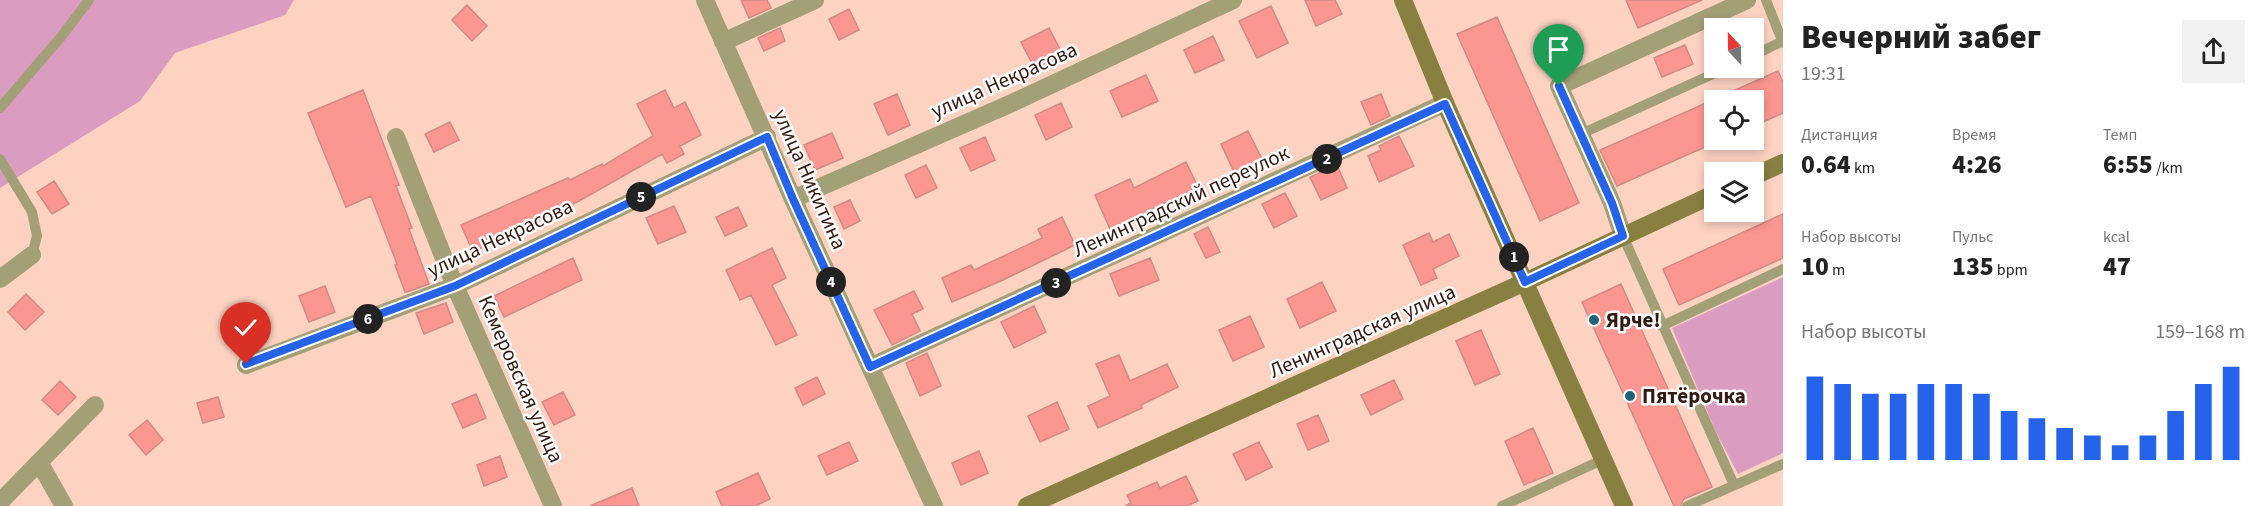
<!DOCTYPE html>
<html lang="ru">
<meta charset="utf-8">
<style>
body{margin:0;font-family:"Source Sans 3",sans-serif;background:#f2f2f2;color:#222;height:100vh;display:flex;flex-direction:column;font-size:22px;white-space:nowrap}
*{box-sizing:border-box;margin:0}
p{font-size:20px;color:#767676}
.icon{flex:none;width:33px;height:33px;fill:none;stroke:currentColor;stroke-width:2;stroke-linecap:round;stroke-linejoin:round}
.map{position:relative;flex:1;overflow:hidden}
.panel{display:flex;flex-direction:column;background:#fff;width:480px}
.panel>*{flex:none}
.needle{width:39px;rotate:338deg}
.fabs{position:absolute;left:1704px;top:18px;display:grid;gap:12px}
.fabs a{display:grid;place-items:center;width:60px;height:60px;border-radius:0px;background:#fff;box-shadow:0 3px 9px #0003;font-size:30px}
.pin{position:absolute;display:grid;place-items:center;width:51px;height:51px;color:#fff;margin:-62px -26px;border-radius:50% 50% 50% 0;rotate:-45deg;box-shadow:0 0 6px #0007}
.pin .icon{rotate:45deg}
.km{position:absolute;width:30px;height:30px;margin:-15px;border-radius:50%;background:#222;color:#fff;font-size:16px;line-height:30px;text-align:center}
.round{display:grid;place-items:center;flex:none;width:63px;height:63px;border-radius:0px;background:#f2f2f2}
.overview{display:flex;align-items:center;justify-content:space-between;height:102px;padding:0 18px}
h1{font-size:33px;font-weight:800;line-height:45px}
.stats{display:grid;grid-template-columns:repeat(3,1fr);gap:9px;height:102px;padding:6px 18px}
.stats div{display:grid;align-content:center}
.stats b{font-size:26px;font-weight:800}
.stats small{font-size:16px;font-weight:400}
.stats p{font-size:16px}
.chart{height:168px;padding:12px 18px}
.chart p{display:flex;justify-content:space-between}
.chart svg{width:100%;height:108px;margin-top:6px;stroke:#2563eb;stroke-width:6}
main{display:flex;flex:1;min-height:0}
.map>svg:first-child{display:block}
.green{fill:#da9cc0}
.building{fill:#fc9690;stroke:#d28a86;stroke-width:1.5}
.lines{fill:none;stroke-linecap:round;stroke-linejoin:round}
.lane{stroke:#a39f77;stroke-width:10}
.street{stroke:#a39f77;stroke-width:18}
.secondary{stroke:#878041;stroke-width:18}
.route-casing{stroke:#fff;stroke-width:12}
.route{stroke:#2563eb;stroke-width:8}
.poi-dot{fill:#226277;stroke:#fefefe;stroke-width:2}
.labels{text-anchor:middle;stroke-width:5;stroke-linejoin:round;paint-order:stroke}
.street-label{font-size:21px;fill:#33190f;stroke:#fefefe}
.poi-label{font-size:21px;font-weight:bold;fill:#33190f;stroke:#fefefe;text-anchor:start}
</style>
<main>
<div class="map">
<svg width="1783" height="506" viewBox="0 0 1783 506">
<rect width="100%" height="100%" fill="#fdd2c1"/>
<path class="green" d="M 0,0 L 294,0 L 285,15 L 175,53 L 140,101 L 0,188 Z
M 1783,277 L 1783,453 L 1738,474 L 1716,432 L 1672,328 Z"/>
<path class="building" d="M 741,0 L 767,0 L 771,8 L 749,18 Z
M 1305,0 L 1335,0 L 1342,14 L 1316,26 Z
M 1626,0 L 1702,0 L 1638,28 Z
M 467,5 L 487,26 L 472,41 L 452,20 Z
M 1271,6 L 1288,43 L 1257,58 L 1239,21 Z
M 849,9 L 859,30 L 839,40 L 829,19 Z
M 1497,17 L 1579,203 L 1540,221 L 1457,34 Z
M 780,28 L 785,41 L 764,51 L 758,38 Z
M 1049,28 L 1064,57 L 1036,71 L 1021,42 Z
M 1213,36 L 1224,60 L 1195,73 L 1184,50 Z
M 1685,45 L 1693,64 L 1662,77 L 1654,58 Z
M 1778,71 L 1783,82 L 1783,113 L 1754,126 L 1754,100 L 1714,100 L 1714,143 L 1617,186 L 1600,150 Z
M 1146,75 L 1158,101 L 1122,117 L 1110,91 Z
M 363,90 L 399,185 L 396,186 L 412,228 L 409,229 L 429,284 L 407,292 L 405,292 L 395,265 L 397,264 L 371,196 L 346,207 L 308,113 Z
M 665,90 L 674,108 L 685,102 L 701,135 L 680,146 L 684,154 L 667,163 L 662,154 L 579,201 L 473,252 L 461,225 L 568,178 L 570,180 L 602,164 L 603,166 L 653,136 L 637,104 Z
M 897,94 L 910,125 L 888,135 L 874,104 Z
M 1381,94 L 1390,116 L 1371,125 L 1361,102 Z
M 1061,103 L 1072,127 L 1046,140 L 1035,115 Z
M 450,122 L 459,140 L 434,152 L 425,134 Z
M 1248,131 L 1263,161 L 1235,174 L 1221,144 Z
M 832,133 L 843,158 L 815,170 L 804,145 Z
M 1399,136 L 1414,166 L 1379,182 L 1368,156 L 1381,150 L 1379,146 Z
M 985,137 L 995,160 L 971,171 L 960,148 Z
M 1186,162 L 1198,187 L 1110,229 L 1095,195 L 1130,179 L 1134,188 Z
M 926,165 L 937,188 L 916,198 L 905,175 Z
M 1337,165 L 1347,188 L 1321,200 L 1310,177 Z
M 54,181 L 69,204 L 52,214 L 37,192 Z
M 1285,193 L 1297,216 L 1274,228 L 1262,204 Z
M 850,200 L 860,221 L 844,229 L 834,207 Z
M 674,206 L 686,232 L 658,244 L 646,218 Z
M 738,207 L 747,226 L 725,236 L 716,217 Z
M 1783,214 L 1783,258 L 1679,305 L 1663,269 Z
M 1062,217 L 1075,245 L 1003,280 L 952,302 L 942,278 L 971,265 L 974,270 L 1042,238 L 1038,229 Z
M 1208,227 L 1220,252 L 1206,258 L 1194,234 Z
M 1429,233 L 1433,242 L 1449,234 L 1459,256 L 1433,269 L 1437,278 L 1421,285 L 1403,245 Z
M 772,248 L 786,278 L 772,285 L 797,335 L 776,345 L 751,295 L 740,300 L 726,270 Z
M 573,258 L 582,280 L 504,317 L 494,296 Z
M 1150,258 L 1159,280 L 1119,296 L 1110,274 Z
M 1322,282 L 1336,311 L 1300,328 L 1287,299 Z
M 1621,284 L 1712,487 L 1684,499 L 1680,506 L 1674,506 L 1582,302 Z
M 325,286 L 335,312 L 309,322 L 299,296 Z
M 914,291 L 923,309 L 912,314 L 920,331 L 892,345 L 874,310 Z
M 26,294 L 44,312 L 25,330 L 8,312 Z
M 446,303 L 453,322 L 424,334 L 416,313 Z
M 1034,306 L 1046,332 L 1014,348 L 1001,322 Z
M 1250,316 L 1264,347 L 1233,361 L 1219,330 Z
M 1481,330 L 1500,374 L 1475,385 L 1456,341 Z
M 927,353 L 941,386 L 920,396 L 906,363 Z
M 1119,355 L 1130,381 L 1167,364 L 1178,387 L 1141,405 L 1142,408 L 1098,428 L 1088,406 L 1110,396 L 1096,364 Z
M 817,377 L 825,394 L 803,405 L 795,388 Z
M 1394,380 L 1403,399 L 1371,415 L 1361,395 Z
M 60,381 L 76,397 L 58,415 L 42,400 Z
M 563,392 L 575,415 L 554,425 L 542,402 Z
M 476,394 L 486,418 L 463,428 L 452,404 Z
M 218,397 L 224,417 L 203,423 L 197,403 Z
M 1057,402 L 1069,429 L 1040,442 L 1028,416 Z
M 1318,415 L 1329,441 L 1308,450 L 1297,424 Z
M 147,420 L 163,440 L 146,455 L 129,435 Z
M 1533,428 L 1553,473 L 1524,485 L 1505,441 Z
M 849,442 L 858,461 L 827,475 L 818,456 Z
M 1259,442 L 1272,467 L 1246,480 L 1233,454 Z
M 979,451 L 988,473 L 961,485 L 952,463 Z
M 500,456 L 507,477 L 484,486 L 477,465 Z
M 758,473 L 770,499 L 755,506 L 722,506 L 716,492 Z
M 1186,476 L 1198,501 L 1187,506 L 1125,506 L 1131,503 L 1127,495 L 1157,482 L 1160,488 Z
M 632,488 L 639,506 L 590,506 Z"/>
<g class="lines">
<path class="lane" d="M 1766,0 L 1783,43
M 1754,55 L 1783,41
M 0,108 L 61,37 L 89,0
M 1581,134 L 1726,68
M 0,159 L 32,212 L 37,236 L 32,255
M 1623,236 L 1734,485
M 1662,326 L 1783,269
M 1502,506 L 1602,460
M 1687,506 L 1783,464"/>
<path class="street" d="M 705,0 L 793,199 L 934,506
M 723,42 L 815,0
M 396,137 L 455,286 L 553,506
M 793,199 L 1012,103 L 1233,0
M 1623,236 L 1612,203 L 1559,86 L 1747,0
M 0,279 L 32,255
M 246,365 L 455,286 L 767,137
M 870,367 L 1445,103
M 39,462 L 64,506
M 0,502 L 95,405"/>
<path class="secondary" d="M 1403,0 L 1445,103 L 1624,506
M 1754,176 L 1783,163
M 1027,506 L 1525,282 L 1714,194"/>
</g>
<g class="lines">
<g class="route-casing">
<path id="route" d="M 246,364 L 455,286 L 767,137 L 793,199 L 870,367 L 1445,104 L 1525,282 L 1623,236 L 1612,203 L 1559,86"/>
</g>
<use href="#route" class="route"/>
</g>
<g class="poi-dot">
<circle cx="1594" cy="320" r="6"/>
<circle cx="1630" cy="396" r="6"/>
</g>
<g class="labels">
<g class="street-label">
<text transform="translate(1004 80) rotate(-24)" y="7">улица Некрасова</text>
<text transform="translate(810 179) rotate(66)" y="7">улица Никитина</text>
<text transform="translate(1181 201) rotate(-25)" y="7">Ленинградский переулок</text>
<text transform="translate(500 238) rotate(-25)" y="7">улица Некрасова</text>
<text transform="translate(1362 331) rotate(-24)" y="7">Ленинградская улица</text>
<text transform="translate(521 379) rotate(66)" y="7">Кемеровская улица</text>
</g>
<g class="poi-label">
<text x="1606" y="327">Ярче!</text>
<text x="1642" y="403">Пятёрочка</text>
</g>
</g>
</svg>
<div class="fabs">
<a><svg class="needle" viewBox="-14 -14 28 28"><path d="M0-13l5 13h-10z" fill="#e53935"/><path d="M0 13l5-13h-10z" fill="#767676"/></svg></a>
<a><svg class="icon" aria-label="locate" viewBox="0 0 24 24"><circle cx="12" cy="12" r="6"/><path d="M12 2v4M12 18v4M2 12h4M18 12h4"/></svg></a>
<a><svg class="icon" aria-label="layers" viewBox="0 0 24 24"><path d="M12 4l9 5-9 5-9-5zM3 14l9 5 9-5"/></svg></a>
</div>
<div class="pin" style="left:1559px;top:86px;background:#1e9e55"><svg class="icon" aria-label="arrive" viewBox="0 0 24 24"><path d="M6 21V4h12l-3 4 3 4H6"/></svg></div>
<div class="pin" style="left:246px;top:364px;background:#d93025"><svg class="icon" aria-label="check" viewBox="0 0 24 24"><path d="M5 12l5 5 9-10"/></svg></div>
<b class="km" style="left:1514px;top:257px">1</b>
<b class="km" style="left:1327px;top:159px">2</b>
<b class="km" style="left:1056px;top:283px">3</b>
<b class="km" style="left:831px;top:282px">4</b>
<b class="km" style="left:641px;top:197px">5</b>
<b class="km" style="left:368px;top:319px">6</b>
</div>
<section class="panel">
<div class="overview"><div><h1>Вечерний забег</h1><p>19:31</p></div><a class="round"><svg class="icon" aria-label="share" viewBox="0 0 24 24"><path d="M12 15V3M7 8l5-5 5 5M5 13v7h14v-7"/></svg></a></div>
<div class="stats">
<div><p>Дистанция</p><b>0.64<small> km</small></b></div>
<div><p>Время</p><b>4:26</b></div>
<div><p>Темп</p><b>6:55<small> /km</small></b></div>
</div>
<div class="stats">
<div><p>Набор высоты</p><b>10<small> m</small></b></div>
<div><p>Пульс</p><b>135<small> bpm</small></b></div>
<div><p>kcal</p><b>47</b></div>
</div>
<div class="chart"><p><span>Набор высоты</span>159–168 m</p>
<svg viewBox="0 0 160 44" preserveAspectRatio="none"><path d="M5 44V10M15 44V13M25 44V17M35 44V17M45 44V13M55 44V13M65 44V17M75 44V24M85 44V27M95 44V31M105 44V34M115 44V38M125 44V34M135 44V24M145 44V13M155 44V6"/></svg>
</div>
</section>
</main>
